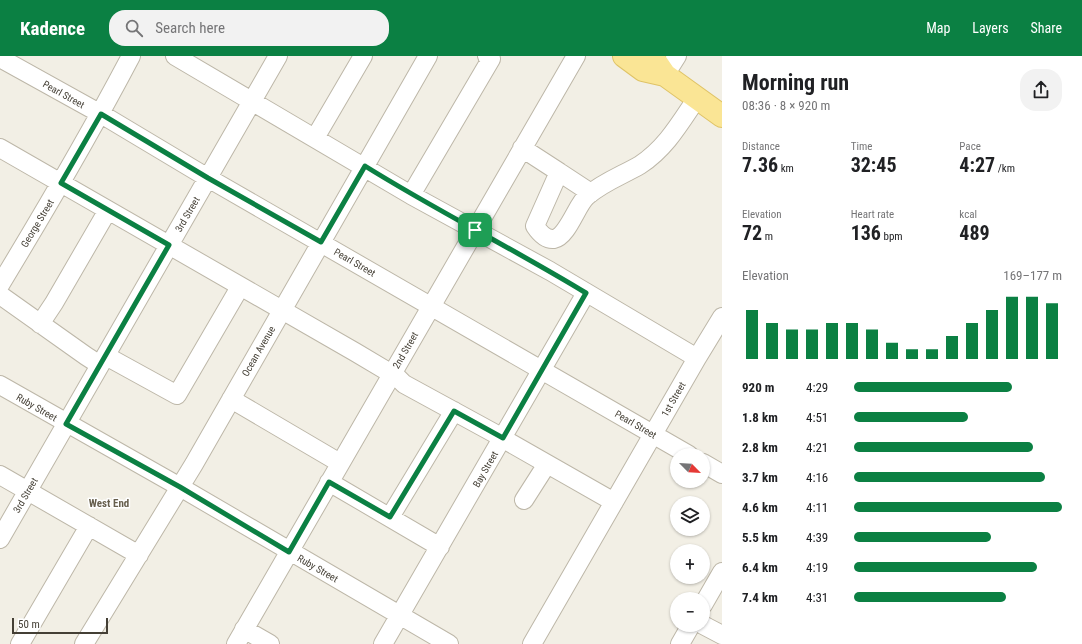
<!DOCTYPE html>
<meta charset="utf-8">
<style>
body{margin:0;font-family:"Roboto Condensed",sans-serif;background:#f2f2f2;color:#202124;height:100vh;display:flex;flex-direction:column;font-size:15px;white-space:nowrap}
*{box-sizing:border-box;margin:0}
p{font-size:13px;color:#757577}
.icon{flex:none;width:22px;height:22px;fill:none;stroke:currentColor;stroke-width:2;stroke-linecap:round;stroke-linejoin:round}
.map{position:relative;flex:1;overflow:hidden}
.drawer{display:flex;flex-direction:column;background:#fff;width:360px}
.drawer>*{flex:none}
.needle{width:26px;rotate:114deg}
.tools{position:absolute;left:670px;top:392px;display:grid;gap:8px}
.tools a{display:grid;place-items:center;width:40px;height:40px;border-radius:50%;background:#fff;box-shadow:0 1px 3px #0004;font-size:20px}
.scale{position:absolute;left:12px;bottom:10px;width:96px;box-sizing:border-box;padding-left:4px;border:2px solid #443f35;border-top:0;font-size:11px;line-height:14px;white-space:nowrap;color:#443f35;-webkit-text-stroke:3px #fff;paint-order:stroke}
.pin{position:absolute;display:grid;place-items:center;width:34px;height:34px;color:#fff;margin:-17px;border-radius:8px;box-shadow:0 2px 6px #0006}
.round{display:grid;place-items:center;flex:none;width:42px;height:42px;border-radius:16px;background:#f2f2f2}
.overview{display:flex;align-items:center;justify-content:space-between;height:68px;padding:0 20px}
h1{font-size:22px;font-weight:700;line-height:30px}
.stats{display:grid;grid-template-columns:repeat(3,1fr);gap:6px;height:68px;padding:4px 20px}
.stats div{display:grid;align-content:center}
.stats b{font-size:20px;font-weight:700}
.stats small{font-size:11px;font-weight:400}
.stats p{font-size:11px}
.chart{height:112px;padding:8px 20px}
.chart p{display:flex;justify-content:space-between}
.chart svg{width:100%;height:72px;margin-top:4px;stroke:#0b8043;stroke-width:6}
ul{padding:0 20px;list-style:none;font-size:13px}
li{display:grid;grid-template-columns:64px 48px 1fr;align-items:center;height:30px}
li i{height:10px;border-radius:5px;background:#0b8043}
header{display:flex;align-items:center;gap:24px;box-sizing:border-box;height:56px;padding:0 20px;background:#0b8043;color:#fff}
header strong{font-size:19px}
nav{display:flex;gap:22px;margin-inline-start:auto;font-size:14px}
.search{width:280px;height:36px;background:#f2f2f2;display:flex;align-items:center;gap:10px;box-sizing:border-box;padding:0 14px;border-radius:16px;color:#757577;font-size:15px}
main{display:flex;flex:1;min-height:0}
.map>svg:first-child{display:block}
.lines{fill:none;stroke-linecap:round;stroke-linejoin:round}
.minor-casing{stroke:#bdb7a8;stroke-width:20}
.major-casing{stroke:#dfc366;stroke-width:24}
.minor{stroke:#fff;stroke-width:18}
.major{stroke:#fae595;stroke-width:22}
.route-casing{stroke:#fff;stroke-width:8}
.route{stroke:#0b8043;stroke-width:5}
.labels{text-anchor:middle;stroke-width:3;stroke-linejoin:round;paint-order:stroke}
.street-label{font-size:10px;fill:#443f35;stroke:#fff}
.neighbourhood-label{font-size:11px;font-weight:bold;fill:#665e4c;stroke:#fff}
</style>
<header>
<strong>Kadence</strong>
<div class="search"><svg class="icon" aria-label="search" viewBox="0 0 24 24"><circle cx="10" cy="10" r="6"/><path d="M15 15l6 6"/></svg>Search here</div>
<nav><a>Map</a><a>Layers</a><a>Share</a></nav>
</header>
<main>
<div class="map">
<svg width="722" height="588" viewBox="0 0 722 588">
<rect width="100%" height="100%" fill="#f2efe5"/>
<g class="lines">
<g class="minor-casing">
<path id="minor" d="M 175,0 L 411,139 L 550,215 L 697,302
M 0,2 L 101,58 L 208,122 L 689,399
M 665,19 L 677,0
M 315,82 L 363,0
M 0,92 L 355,296 L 397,321 L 404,328 L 503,382 L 507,385 L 614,446
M 522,92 L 559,116 L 535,170 C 539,176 545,184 554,183 C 568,180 577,148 587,140 C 603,126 623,119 640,109 C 666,92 680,67 697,42
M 559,116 L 591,137
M 411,139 L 491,3 L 487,0
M 0,229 C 46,153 90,78 131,0
M 0,239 L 86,300 L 100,309
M 40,268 L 54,247 L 108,154
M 106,300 L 177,339 L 240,231
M 0,329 L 180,431 L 449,588
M 231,343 L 340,407
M 703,407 L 722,418
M 0,419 L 139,499
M 329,426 L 440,491
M 524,444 L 547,408
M 390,461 L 454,355
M 0,483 L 278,0
M 703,549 L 722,516
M 703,569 L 722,579
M 244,573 L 270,588
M 20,588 L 89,470
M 84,588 L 194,408 L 428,0
M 236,588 L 576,0
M 383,588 L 586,237
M 532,588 L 697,302 L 722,261
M 680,588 L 691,569"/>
</g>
<g class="major-casing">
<path id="major" d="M 624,0 L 643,14 L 665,19
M 652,0 L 665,19 L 722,60"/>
</g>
<use href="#minor" class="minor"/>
<use href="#major" class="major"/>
</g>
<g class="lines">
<g class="route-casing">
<path id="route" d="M 101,58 L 208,122 L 321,186 L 365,110 C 437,155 514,193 586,237 L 503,382 L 454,355 L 390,461 L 329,426 L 289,496 L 180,431 L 66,368 L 169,189 L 61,127 Z"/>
</g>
<use href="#route" class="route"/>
</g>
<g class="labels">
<g class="street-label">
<text transform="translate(64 38) rotate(29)" y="4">Pearl Street</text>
<text transform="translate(187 158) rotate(-60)" y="4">3rd Street</text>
<text transform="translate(37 167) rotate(-59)" y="4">George Street</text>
<text transform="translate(355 206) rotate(30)" y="4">Pearl Street</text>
<text transform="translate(405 294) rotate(-60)" y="4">2nd Street</text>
<text transform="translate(258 295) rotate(-60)" y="4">Ocean Avenue</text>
<text transform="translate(673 343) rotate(-60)" y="4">1st Street</text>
<text transform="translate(37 351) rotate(30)" y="4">Ruby Street</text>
<text transform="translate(636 368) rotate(30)" y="4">Pearl Street</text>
<text transform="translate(485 413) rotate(-60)" y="4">Bay Street</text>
<text transform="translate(25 439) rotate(-60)" y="4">3rd Street</text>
<text transform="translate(318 512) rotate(30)" y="4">Ruby Street</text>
</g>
<g class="neighbourhood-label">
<text x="109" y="451">West End</text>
</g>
</g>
</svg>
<div class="tools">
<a><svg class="needle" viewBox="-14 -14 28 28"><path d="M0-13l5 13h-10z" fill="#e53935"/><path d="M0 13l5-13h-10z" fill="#757577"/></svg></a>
<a><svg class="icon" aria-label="layers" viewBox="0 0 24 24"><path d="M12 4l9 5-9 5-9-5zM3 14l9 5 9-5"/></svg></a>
<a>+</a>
<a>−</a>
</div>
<div class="scale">50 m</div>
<div class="pin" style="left:475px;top:174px;background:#1e9e55"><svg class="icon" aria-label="arrive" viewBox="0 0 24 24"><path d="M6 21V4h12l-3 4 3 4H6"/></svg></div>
</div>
<section class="drawer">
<div class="overview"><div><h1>Morning run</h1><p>08:36 · 8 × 920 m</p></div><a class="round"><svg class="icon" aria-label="share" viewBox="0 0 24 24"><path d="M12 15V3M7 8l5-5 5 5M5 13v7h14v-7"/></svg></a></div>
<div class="stats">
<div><p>Distance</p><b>7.36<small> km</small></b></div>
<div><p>Time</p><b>32:45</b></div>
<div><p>Pace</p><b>4:27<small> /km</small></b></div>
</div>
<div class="stats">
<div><p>Elevation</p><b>72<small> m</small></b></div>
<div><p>Heart rate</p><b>136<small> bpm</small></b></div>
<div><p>kcal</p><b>489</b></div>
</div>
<div class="chart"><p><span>Elevation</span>169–177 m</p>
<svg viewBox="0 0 160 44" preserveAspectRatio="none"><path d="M5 44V14M15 44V22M25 44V26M35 44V26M45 44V22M55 44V22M65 44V26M75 44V34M85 44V38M95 44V38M105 44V30M115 44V22M125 44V14M135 44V6M145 44V6M155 44V10"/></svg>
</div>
<ul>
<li><b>920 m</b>4:29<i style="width:76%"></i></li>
<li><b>1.8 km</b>4:51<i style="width:55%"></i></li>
<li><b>2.8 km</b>4:21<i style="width:86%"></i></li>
<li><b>3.7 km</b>4:16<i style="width:92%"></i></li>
<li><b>4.6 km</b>4:11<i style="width:100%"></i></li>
<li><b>5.5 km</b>4:39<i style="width:66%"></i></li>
<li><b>6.4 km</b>4:19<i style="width:88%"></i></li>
<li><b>7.4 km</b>4:31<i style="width:73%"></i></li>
</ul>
</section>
</main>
